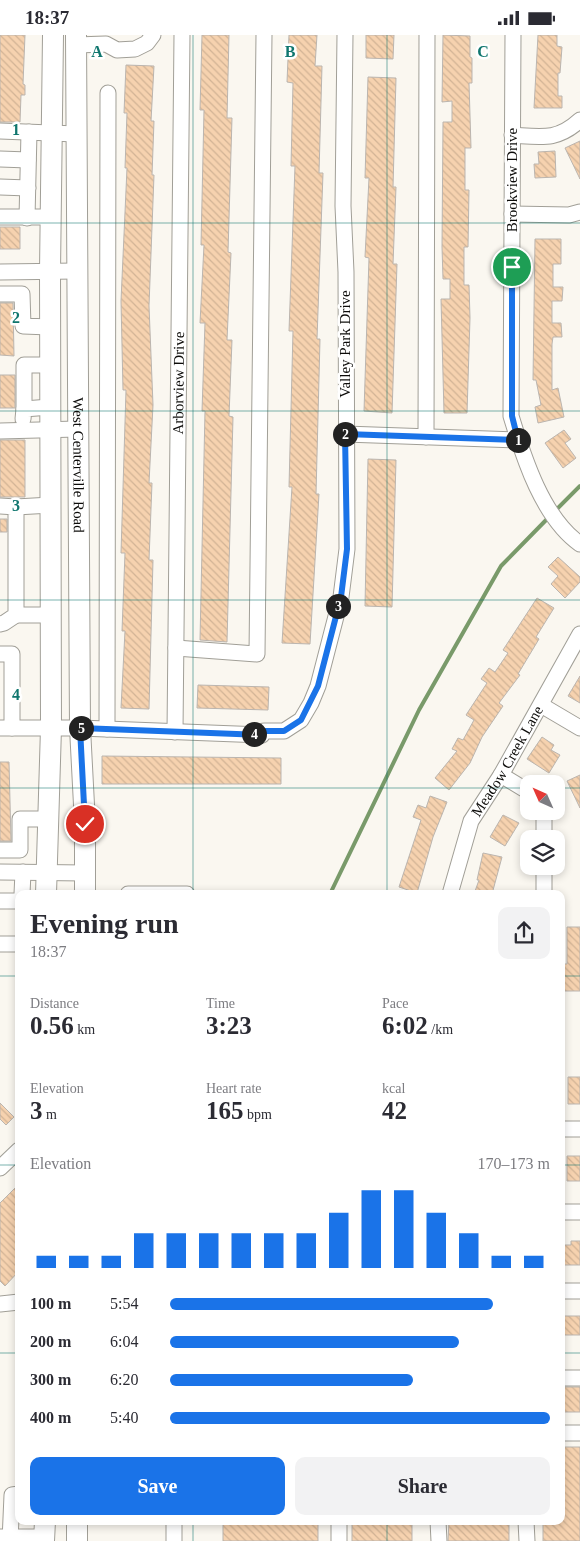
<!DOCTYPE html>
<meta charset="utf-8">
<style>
body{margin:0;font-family:"Times New Roman",serif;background:#f2f2f3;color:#2b2b33;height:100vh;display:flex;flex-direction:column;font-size:19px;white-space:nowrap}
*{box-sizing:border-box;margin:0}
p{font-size:16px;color:#7c7c81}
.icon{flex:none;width:28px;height:28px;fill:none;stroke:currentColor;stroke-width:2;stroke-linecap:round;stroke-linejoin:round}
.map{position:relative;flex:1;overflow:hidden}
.panel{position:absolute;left:15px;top:855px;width:550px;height:635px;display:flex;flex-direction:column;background:#fff;border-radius:10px;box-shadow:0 2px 8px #0003}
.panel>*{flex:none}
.needle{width:32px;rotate:315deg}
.controls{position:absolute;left:520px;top:740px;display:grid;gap:10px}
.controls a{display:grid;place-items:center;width:45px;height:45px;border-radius:10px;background:#fff;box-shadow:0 2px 8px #0003;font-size:25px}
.pin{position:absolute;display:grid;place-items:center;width:42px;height:42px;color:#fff;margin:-21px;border:2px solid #fff;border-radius:50%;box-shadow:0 1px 5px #0007}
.km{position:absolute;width:25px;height:25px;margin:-12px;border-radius:50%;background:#222;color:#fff;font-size:14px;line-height:25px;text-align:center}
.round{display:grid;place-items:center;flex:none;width:52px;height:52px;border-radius:10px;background:#f2f2f3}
.headline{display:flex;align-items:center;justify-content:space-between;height:85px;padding:0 15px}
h1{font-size:28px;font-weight:600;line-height:38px}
.metrics{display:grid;grid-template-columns:repeat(3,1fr);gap:8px;height:85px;padding:5px 15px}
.metrics div{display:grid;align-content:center}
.metrics b{font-size:25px;font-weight:600}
.metrics small{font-size:14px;font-weight:400}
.metrics p{font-size:14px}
.chart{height:140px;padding:10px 15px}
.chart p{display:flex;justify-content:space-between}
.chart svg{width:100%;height:90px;margin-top:5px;stroke:#1a73e8;stroke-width:6}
.cta{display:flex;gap:10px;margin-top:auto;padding:10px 15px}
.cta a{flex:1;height:58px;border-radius:10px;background:#1a73e8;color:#fff;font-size:20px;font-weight:600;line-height:58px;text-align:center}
.cta a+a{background:#f2f2f3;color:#2b2b33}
ul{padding:0 15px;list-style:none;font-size:16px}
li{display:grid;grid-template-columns:80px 60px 1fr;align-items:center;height:38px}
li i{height:12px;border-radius:6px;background:#1a73e8}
.status{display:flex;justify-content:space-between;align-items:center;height:35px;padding:0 25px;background:#fff;direction:ltr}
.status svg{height:14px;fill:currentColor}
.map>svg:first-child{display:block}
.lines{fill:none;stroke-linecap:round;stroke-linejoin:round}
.stream{stroke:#799a6a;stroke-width:4}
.building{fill:url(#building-back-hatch);stroke:#bbb5af}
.minor-casing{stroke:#a19f97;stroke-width:17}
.major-casing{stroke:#a19f97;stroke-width:22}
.minor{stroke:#fff;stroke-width:15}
.major{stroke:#fff;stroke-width:20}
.route-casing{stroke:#fff;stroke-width:10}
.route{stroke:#1a73e8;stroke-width:6}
.grid{fill:none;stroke:#0f766e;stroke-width:1;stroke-opacity:0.55}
.labels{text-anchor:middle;stroke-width:5;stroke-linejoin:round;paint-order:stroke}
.street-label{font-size:15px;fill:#0c0b09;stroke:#fff}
.grid-label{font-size:16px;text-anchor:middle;font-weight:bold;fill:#0f766e;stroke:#fff;stroke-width:5;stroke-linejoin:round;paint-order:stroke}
</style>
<div class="status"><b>18:37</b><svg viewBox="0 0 49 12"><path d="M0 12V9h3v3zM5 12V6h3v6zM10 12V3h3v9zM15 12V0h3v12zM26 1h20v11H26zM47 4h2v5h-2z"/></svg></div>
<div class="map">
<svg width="580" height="1506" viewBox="0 0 580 1506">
<defs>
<pattern id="building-back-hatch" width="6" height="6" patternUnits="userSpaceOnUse" patternTransform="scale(1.25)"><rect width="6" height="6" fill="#f6d2af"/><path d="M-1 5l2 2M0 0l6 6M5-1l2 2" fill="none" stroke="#d2b395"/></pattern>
</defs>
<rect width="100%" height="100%" fill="#faf7f0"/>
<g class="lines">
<path class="stream" d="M 555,476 L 580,451
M 330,859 L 419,675 L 501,531 L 550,481"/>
</g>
<path class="building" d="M 0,0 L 25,0 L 23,49 L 25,50 L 25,60 L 21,60 L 20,87 L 0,87 Z
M 202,0 L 229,0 L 227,83 L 232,83 L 228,217 L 231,218 L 227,305 L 232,305 L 229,381 L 233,382 L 227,607 L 200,605 L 205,376 L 202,376 L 205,288 L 200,288 L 204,210 L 201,210 L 204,75 L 200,75 Z
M 289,0 L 317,0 L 315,31 L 322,31 L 319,138 L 323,138 L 317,304 L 320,304 L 316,459 L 319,459 L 310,609 L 282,608 L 292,452 L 289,452 L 293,296 L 289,296 L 295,131 L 291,131 L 293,48 L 287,47 Z
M 366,0 L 394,0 L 393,24 L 366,23 Z
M 443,0 L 470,1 L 470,22 L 472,23 L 472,48 L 469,48 L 471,113 L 465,113 L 465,155 L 469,155 L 468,212 L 464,212 L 464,250 L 469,250 L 470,283 L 467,378 L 444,378 L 441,264 L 450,264 L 450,244 L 443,244 L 442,212 L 443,87 L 452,87 L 452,66 L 442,67 Z
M 538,0 L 557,0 L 557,11 L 562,12 L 560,38 L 558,38 L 558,61 L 562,61 L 562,73 L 534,73 Z
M 126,30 L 154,31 L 151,86 L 154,86 L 152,140 L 154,140 L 149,271 L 153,370 L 149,448 L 152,448 L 149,525 L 153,525 L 149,674 L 121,673 L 125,596 L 122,596 L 125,518 L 121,518 L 126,355 L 123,355 L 121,266 L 127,133 L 125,133 L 127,78 L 124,78 Z
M 368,42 L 396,43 L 393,152 L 396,152 L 393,229 L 397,229 L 392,378 L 364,376 L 369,223 L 365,222 L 369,143 L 365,143 Z
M 580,106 L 580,144 L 565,113 Z
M 555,116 L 556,142 L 535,143 L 534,129 L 539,129 L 538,117 Z
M 0,192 L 20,192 L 20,214 L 0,214 Z
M 535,204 L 561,204 L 561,229 L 553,229 L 553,252 L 563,252 L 562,266 L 552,266 L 552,288 L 561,288 L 562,302 L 553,302 L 552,309 L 552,355 L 558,353 L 564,382 L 538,388 L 535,372 L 541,370 L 536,345 L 533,345 Z
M 0,268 L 13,268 L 14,321 L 0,320 Z
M 0,340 L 15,340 L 15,373 L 0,373 Z
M 564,395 L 571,404 L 565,408 L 576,423 L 563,433 L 545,408 Z
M 0,405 L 25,405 L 25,462 L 0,462 Z
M 368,424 L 396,425 L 392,572 L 365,571 Z
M 0,484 L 7,484 L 7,497 L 0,497 Z
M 558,522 L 580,542 L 580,547 L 565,563 L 551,549 L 558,541 L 548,532 Z
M 537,563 L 554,573 L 536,602 L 539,604 L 518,639 L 520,640 L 499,668 L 503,671 L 482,702 L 470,728 L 449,755 L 435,743 L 457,716 L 452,714 L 458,703 L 463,705 L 474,685 L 466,680 L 487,648 L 481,644 L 489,633 L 495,637 L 508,618 L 503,615 Z
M 580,641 L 580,668 L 568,661 Z
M 198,650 L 269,652 L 268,675 L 197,673 Z
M 542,702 L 554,710 L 551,715 L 560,720 L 549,738 L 527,724 Z
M 102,721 L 281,723 L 281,749 L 102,749 Z
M 0,727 L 9,727 L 11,806 L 0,806 Z
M 580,740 L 580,773 L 567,746 Z
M 430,761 L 447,767 L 433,802 L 417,858 L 399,852 L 421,785 L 413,782 L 418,770 L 426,773 Z
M 503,780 L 519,788 L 505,811 L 490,802 Z
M 483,818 L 502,822 L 492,859 L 474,859 L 479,845 L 477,845 Z
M 567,892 L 580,892 L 580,956 L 561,956 L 561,929 L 567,929 Z
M 568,1042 L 580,1042 L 580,1069 L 568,1069 Z
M 0,1068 L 14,1082 L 6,1090 L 0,1084 Z
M 567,1121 L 580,1121 L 580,1146 L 567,1146 Z
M 19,1149 L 19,1236 L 5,1251 L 0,1246 L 0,1168 Z
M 571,1206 L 580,1206 L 580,1230 L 561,1230 L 561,1210 L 571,1210 Z
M 561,1281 L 580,1281 L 580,1300 L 561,1300 Z
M 561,1352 L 580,1352 L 580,1377 L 561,1377 Z
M 561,1412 L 580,1412 L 580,1506 L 543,1506 L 543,1486 L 561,1486 Z
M 223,1486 L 318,1486 L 318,1506 L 223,1506 Z
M 352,1486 L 412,1486 L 412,1506 L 352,1506 Z
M 449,1486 L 509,1486 L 509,1506 L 448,1506 Z"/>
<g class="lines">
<g class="minor-casing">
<g id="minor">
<path d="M 513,0 L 511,381 C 524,424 543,483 580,509"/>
<path d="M 76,10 L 106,9 L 117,15 L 135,14 L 147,8 L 153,0"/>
<path d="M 0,96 L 76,99"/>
<path d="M 512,100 C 542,102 557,106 580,85"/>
<path d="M 0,124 L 28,125"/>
<path d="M 0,152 L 28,153"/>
<path d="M 512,179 L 569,180 L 580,177"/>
<path d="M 0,182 L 50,182"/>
<path d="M 27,183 L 29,97"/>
<path d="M 0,237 L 76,236"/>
<path d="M 0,259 L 22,259 L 23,291 L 50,292"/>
<path d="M 24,374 L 24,330 L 50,330"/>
<path d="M 23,384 L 24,374 L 50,372"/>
<path d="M 0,396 L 77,394"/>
<path d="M 345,399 L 518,405"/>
<path d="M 426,402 L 427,0"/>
<path d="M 0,471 L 16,472 L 16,580 L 4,588 L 0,589"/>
<path d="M 16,472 L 51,470"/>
<path d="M 16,580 L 51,580"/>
<path d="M 176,613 L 257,619 L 264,0"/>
<path d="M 0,619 L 12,619 L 12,693"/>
<path d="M 541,670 L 580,693"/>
<path d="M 0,693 L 80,693 L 262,700 L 264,696 L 284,696 L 301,685 L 311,668 L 318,651 L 341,562 L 347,514 L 346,237 L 343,171 L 345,0"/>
<path d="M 107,694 L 108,58"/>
<path id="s1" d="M 175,697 L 182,0"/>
<path d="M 501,740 L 529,757"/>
<path d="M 544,804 L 544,776"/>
<path d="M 0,815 L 20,815 L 20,784 L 47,784"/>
<path d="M 0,837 L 85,838"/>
<path d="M 22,859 L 23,837"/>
<path d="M 128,859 L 187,859"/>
<path id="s2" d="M 450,859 L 471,786 L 501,740 L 580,599"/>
<path d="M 544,859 L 544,831"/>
<path d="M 0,866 L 19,866"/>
<path d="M 0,909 L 19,909"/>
<path d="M 561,1094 L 580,1094"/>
<path d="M 0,1133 L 19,1115"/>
<path d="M 561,1177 L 580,1177"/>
<path d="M 561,1256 L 580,1256"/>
<path d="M 0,1269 L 19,1267"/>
<path d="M 561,1343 L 580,1343"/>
<path d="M 561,1398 L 580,1398"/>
<path d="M 438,1486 L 439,1506"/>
<path d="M 526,1486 L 527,1506"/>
<path d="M 1,1502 L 44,1502"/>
<path d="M 10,1506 L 12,1460 L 19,1459"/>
<path d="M 174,1506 L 174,1486"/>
<path d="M 339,1506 L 339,1486"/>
</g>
</g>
<g class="major-casing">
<g id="major">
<path id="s3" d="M 76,0 L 80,693 L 85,789 L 85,859"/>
<path d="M 46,859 L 51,693 L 50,236 L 53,0"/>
<path d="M 77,1486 L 77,1506"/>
<path d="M 44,1506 L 45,1486"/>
</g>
</g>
<use href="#minor" class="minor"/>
<use href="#major" class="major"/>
</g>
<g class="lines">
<g class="route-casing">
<path id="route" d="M 85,789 L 80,693 L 262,700 L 264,696 L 284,696 L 301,685 L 318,651 L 341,562 L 347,514 L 345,399 L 518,405 L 512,381 L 512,232"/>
</g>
<use href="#route" class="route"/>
</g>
<path class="grid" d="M 193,0 L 193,859M 387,0 L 387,859M 0,188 L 580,188M 0,376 L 580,376M 0,565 L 580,565M 0,753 L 529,753M 556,753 L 580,753M 0,941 L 19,941M 561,941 L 580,941M 0,1130 L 19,1130M 561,1130 L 580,1130M 0,1318 L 19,1318M 561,1318 L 580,1318M 193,1486 L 193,1506M 387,1486 L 387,1506"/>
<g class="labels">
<g class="street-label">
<text transform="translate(512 145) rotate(-90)" y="5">Brookview Drive</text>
<text transform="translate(345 309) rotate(-90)" y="5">Valley Park Drive</text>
<text dy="5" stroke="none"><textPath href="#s1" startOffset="349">Arborview Drive</textPath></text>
<text dy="5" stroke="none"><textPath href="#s3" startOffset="430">West Centerville Road</textPath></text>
<text dy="5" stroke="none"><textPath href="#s2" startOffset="146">Meadow Creek Lane</textPath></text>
</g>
</g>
<g class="grid-label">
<text x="97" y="22">A</text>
<text x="290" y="22">B</text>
<text x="483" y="22">C</text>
<text x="16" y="100">1</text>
<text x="16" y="288">2</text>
<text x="16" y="476">3</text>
<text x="16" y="665">4</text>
</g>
</svg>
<div class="controls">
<a><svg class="needle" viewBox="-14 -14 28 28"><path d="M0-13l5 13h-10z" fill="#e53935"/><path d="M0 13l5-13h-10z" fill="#7c7c81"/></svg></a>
<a><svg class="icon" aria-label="layers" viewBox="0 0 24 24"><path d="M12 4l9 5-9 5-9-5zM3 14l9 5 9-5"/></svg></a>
</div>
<div class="pin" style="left:512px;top:232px;background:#1e9e55"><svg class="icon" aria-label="arrive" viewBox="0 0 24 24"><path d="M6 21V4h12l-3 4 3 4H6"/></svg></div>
<div class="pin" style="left:85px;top:789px;background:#d93025"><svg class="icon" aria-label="check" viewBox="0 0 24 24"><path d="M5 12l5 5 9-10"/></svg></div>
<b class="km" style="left:518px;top:405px">1</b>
<b class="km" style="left:345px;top:399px">2</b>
<b class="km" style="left:338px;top:571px">3</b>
<b class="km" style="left:254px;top:699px">4</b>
<b class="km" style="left:81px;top:693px">5</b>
<section class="panel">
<div class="headline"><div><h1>Evening run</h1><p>18:37</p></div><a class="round"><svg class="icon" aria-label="share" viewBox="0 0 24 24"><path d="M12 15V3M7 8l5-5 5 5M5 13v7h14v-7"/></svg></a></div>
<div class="metrics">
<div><p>Distance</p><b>0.56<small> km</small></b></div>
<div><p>Time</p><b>3:23</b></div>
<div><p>Pace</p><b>6:02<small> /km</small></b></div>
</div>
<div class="metrics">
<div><p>Elevation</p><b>3<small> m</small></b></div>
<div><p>Heart rate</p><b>165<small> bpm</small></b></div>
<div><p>kcal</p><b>42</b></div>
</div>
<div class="chart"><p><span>Elevation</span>170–173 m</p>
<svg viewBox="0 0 160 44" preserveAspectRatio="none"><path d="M5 44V38M15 44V38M25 44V38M35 44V27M45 44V27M55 44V27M65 44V27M75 44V27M85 44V27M95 44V17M105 44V6M115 44V6M125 44V17M135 44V27M145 44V38M155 44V38"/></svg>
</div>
<ul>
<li><b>100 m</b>5:54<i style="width:85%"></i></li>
<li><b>200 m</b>6:04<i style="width:76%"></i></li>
<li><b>300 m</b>6:20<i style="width:64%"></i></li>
<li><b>400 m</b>5:40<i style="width:100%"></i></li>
</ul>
<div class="cta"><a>Save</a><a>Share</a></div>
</section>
</div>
